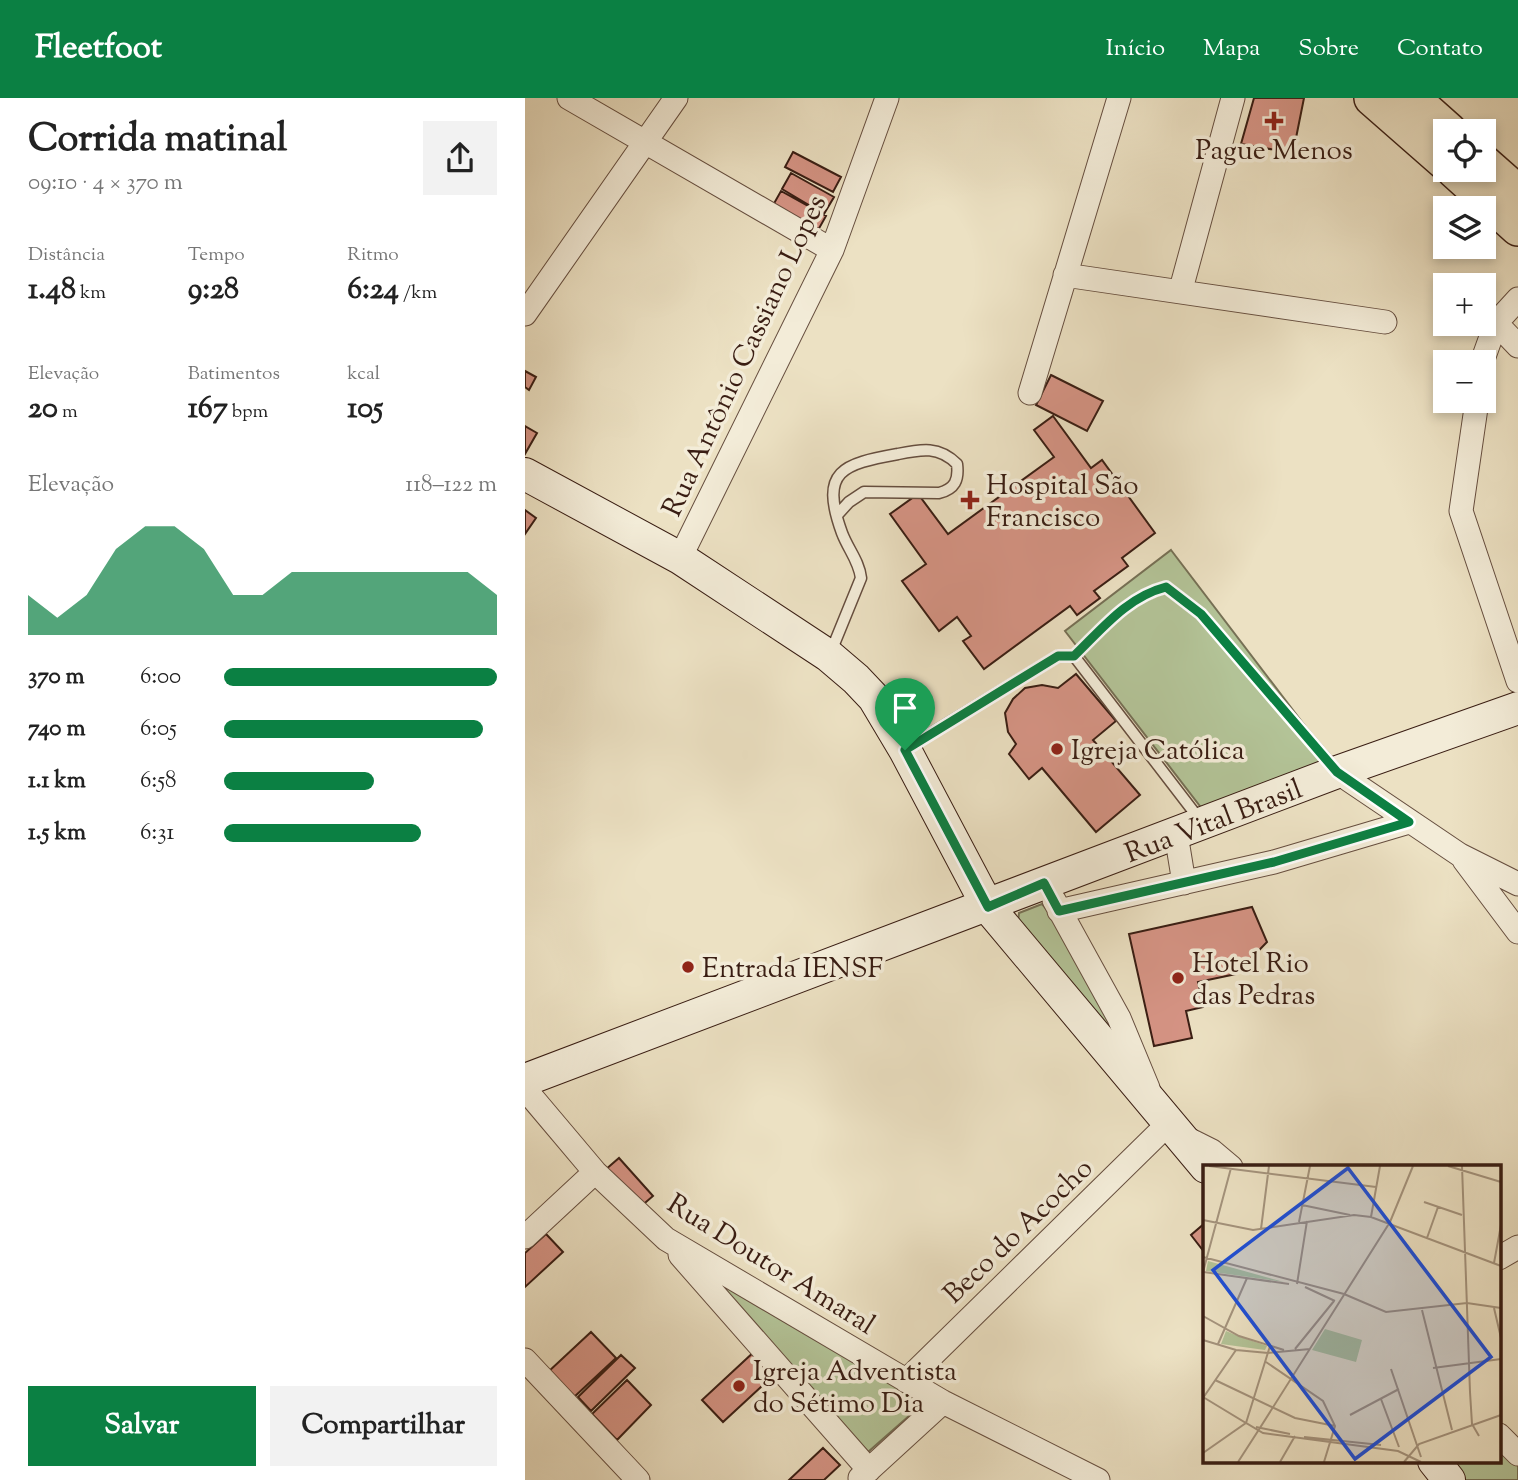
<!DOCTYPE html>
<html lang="pt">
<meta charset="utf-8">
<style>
body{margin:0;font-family:"Sorts Mill Goudy",serif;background:#f2f2f2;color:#222;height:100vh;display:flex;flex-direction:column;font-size:26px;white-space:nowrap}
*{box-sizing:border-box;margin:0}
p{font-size:23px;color:#767676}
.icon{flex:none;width:38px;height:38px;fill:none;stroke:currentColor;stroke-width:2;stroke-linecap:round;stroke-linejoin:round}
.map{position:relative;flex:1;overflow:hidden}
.side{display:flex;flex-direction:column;background:#fff;width:525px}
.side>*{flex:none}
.tools{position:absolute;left:908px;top:21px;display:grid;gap:14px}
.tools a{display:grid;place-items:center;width:63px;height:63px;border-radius:0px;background:#fff;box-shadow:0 4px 10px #0003;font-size:35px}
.pin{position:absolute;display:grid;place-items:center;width:60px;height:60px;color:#fff;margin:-72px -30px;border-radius:50% 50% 50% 0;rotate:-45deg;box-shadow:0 0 7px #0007}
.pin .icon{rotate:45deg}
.round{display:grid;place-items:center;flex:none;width:74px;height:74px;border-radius:0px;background:#f2f2f2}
.headline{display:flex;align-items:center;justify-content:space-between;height:119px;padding:0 28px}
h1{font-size:38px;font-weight:700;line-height:52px}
.figures{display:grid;grid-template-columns:repeat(3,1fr);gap:10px;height:119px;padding:7px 28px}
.figures div{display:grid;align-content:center}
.figures b{font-size:30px;font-weight:700}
.figures small{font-size:19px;font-weight:400}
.figures p{font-size:19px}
.chart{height:196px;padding:14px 28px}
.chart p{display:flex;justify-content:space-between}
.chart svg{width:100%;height:126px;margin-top:7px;fill:#0b8043;opacity:.7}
.action{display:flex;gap:14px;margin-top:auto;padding:14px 28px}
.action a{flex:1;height:80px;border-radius:0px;background:#0b8043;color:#fff;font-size:28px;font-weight:700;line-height:80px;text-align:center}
.action a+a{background:#f2f2f2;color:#222}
ul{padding:0 28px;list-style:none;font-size:23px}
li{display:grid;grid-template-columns:112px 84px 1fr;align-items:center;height:52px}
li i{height:18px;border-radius:9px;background:#0b8043}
header{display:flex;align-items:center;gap:42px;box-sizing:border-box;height:98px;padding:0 35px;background:#0b8043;color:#fff}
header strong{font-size:33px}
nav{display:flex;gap:38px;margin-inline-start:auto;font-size:24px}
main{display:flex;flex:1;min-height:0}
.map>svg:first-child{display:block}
.green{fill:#b3c397;stroke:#767055;stroke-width:2}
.building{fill:#d69485;stroke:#391d13;stroke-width:2}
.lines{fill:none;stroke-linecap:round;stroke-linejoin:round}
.lane-casing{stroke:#664e3f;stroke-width:13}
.street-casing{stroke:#664e3f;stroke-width:25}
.secondary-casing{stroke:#391d13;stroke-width:34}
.primary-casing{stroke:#391d13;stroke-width:38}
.lane{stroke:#f3ecd8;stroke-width:10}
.street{stroke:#f3ecd8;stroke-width:23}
.secondary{stroke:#f3ecd8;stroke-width:32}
.primary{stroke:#ece1c3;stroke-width:35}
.route-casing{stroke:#fff;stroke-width:14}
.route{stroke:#0b8043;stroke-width:9}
.poi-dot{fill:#8f2418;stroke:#f3ecd8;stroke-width:2.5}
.labels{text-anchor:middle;stroke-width:7;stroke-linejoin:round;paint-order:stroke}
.poi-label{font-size:28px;fill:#391d13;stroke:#f3ecd8;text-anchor:start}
.street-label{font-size:28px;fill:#391d13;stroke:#f3ecd8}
.inset-road{fill:none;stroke:#a4937d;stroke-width:2}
.view{fill:#1d4ed8;fill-opacity:0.15;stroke:#1d4ed8;stroke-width:3.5}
.inset-edge{fill:none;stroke:#391d13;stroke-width:3.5}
</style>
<header>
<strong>Fleetfoot</strong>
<nav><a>Início</a><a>Mapa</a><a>Sobre</a><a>Contato</a></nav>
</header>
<main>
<section class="side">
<div class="headline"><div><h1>Corrida matinal</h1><p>09:10 · 4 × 370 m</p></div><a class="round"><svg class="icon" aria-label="share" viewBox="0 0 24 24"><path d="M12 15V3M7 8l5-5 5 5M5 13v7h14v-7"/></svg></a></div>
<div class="figures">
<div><p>Distância</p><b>1.48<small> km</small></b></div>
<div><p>Tempo</p><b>9:28</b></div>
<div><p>Ritmo</p><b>6:24<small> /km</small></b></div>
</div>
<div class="figures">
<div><p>Elevação</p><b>20<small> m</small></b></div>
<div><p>Batimentos</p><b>167<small> bpm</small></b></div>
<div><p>kcal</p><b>105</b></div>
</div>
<div class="chart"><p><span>Elevação</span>118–122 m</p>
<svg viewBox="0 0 160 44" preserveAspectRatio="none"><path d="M0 44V30L10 38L20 30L30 14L40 6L50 6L60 14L70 30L80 30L90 22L100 22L110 22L120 22L130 22L140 22L150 22L160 30V44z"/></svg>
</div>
<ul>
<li><b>370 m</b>6:00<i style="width:100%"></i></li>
<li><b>740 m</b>6:05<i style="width:95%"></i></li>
<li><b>1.1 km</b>6:58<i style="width:55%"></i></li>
<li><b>1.5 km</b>6:31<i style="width:72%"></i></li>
</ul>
<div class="action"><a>Salvar</a><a>Compartilhar</a></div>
</section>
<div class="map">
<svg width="993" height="1382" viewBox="0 0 993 1382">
<rect width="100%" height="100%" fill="#ece1c3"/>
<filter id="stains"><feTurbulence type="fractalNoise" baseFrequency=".00286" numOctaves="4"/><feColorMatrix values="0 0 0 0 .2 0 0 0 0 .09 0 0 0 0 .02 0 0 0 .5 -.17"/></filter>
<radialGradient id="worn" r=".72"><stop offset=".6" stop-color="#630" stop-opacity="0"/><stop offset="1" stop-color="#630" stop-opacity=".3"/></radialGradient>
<path class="green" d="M 646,452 L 806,662 L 678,712 L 540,533 Z
M 517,806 L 541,834 L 607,960 L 493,825 L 494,815 Z
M 186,1178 L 401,1303 L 343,1354 Z
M 974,1348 L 993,1367 L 993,1382 L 936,1382 L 921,1363 L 974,1363 Z"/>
<path class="building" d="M 729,0 L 779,0 L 768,55 L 716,46 Z
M 268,54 L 316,79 L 308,94 L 260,69 Z
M 266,75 L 309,99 L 299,116 L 257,91 Z
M 256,93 L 301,118 L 292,134 L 247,109 Z
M 0,273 L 11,279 L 4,292 L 0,289 Z
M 526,277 L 578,303 L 562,333 L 511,307 Z
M 528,318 L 566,370 L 577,362 L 630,435 L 597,460 L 603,468 L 569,493 L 575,500 L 552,517 L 545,508 L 459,571 L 438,543 L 446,538 L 432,519 L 414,533 L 377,483 L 401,466 L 365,416 L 393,396 L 423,436 L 529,359 L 509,332 Z
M 0,328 L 12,335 L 0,356 Z
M 0,412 L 11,420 L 0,436 Z
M 551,576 L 591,623 L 568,642 L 615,697 L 571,734 L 517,670 L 504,681 L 484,656 L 491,646 L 483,634 L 480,615 L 488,601 L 500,590 L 517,587 L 533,590 Z
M 727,809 L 742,844 L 711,876 L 673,884 L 678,909 L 661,913 L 667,940 L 629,948 L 604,836 Z
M 94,1060 L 128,1098 L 114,1110 L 80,1072 Z
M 680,1125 L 680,1155 L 666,1137 Z
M 21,1136 L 38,1154 L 0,1189 L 0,1155 Z
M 66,1234 L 91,1260 L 48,1300 L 23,1274 Z
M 231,1252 L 252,1274 L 198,1324 L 177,1302 Z
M 96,1257 L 110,1270 L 66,1313 L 53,1299 Z
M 102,1282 L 126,1307 L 92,1342 L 67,1316 Z
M 298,1350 L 315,1367 L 299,1382 L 264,1382 Z"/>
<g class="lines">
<g class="lane-casing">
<path id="lane" d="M 305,556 L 336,480 C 334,463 323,451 317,435 C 294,372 318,366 373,356 C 397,351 414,348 432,366 C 434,382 430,391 414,395 L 339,394 L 324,404 L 313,416
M 549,558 C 577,531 602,499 641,489 L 676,516 L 809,670
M 382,650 L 533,558 L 549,558 L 675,722"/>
</g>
<g class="street-casing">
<path id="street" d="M 44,0 L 307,152
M 540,177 L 860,224
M 656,191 L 708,0
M 0,216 L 151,0
M 971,225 L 993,248
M 957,264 L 971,225 L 993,201
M 505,295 L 594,0
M 952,303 L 936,413 L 993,583
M 155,460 L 307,152 L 362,0
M 812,674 L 935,757 L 993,786
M 651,736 L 659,785
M 939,762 L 993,834
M 529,802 L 594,920 L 623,990
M 534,813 L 749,764 L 884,724
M 0,991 L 70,1074 L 141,1141 L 418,1304 L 573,1382
M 665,1042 L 687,1053 L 706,1069
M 0,1139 L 70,1074
M 155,1157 L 344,1372
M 974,1160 L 993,1149
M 0,1262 L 113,1382
M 381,1283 L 645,1024
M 974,1337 L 993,1356
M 335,1380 L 418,1304"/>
</g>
<g class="secondary-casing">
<path id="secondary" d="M 0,376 L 155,460 L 304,558 L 331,581 L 349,600 L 380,652 L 463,809 L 681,1069
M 0,982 L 812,674 L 993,610
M 909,1363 L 924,1382"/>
</g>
<g class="primary-casing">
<path id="primary" d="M 847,0 L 920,64
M 887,0 L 924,33
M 959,65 L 993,95
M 929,72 L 993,130"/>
</g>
<use href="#lane" class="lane"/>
<use href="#street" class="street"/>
<use href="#secondary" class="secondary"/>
<use href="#primary" class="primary"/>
</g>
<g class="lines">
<g class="route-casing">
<path id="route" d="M 641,489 L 676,516 L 812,674 L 884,724 L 749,764 L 534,813 L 519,785 L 463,809 L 380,652 L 533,558 L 549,558 C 577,531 602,499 641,489 Z"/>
</g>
<use href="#route" class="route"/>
</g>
<g class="poi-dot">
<path d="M745.5 12.5h7v7h7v7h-7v7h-7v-7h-7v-7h7z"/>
<path d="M441.5 391.5h7v7h7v7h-7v7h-7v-7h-7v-7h7z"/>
<circle cx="532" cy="651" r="7"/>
<circle cx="163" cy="869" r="7"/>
<circle cx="653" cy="880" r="7"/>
<circle cx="214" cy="1288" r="7"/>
</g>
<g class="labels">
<g class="poi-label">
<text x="749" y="61" text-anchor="middle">Pague Menos</text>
<text x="461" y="396">Hospital São<tspan x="461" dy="32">Francisco</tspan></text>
<text x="546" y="661">Igreja Católica</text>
<text x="667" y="874">Hotel Rio<tspan x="667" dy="32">das Pedras</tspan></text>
<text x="177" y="879">Entrada IENSF</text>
<text x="228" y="1282">Igreja Adventista<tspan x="228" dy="32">do Sétimo Dia</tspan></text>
</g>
<g class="street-label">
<text transform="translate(218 257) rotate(-65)" y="10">Rua Antônio Cassiano Lopes</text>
<text transform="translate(688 722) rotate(-21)" y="10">Rua Vital Brasil</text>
<text transform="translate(492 1132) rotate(-44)" y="10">Beco do Acocho</text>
<text transform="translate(247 1165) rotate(32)" y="10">Rua Doutor Amaral</text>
</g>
</g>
<g transform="translate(678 1067)">
<rect width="298" height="298" fill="#ece1c3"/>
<path d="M 5,96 L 81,117 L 3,106 ZM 122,164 L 159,175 L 153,197 L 109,185 ZM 23,166 L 35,171 L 64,181 L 62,185 L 18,179 Z" fill="#b3c397"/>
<path class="inset-road" d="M 6,1 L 173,22M 245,1 L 298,17M 259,1 L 267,227 L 269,259 L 276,271M 28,3 L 0,107 L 86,119M 221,37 L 259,50M 99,40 L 147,50M 168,52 L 177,1M 0,55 L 50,65 L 151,50 L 168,52 L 298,101M 96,57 L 107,1M 58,64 L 66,1M 224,73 L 235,42M 0,92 L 141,129 L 183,147 L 264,138 L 298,143M 291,98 L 298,60M 94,119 L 104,56M 102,122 L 132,136M 291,143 L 298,173M 219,145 L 249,265M 0,151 L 36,171 L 81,185M 0,175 L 33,185 L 65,188 L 107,184M 15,179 L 44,113M 92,184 L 131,136M 63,197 L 120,236 L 132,261 L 121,297M 230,203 L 298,194M 188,204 L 218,292M 12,215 L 92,253 L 132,261M 0,232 L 43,258 L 67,181M 0,233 L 33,185M 178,234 L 196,282M 147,250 L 196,224M 53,262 L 87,269M 55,266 L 187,57 L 210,1M 101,272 L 178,280M 0,288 L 43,258 L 60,268 L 195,286 L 218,297M 35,297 L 55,266M 77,297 L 92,271M 201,297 L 216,279 L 298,250"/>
<path class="view" d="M 145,3 L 288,192 L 152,294 L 10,105 Z"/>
<rect width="298" height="298" class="inset-edge"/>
</g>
<rect width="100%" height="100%" filter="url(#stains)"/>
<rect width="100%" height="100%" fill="url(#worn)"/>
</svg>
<div class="tools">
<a><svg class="icon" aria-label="locate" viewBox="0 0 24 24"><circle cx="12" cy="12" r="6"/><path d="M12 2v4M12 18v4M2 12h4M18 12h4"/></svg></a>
<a><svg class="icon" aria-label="layers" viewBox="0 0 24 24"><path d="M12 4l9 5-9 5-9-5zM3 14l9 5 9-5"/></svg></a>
<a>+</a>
<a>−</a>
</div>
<div class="pin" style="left:380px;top:652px;background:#1e9e55"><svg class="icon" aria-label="arrive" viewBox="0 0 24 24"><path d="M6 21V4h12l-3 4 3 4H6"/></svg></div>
</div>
</main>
